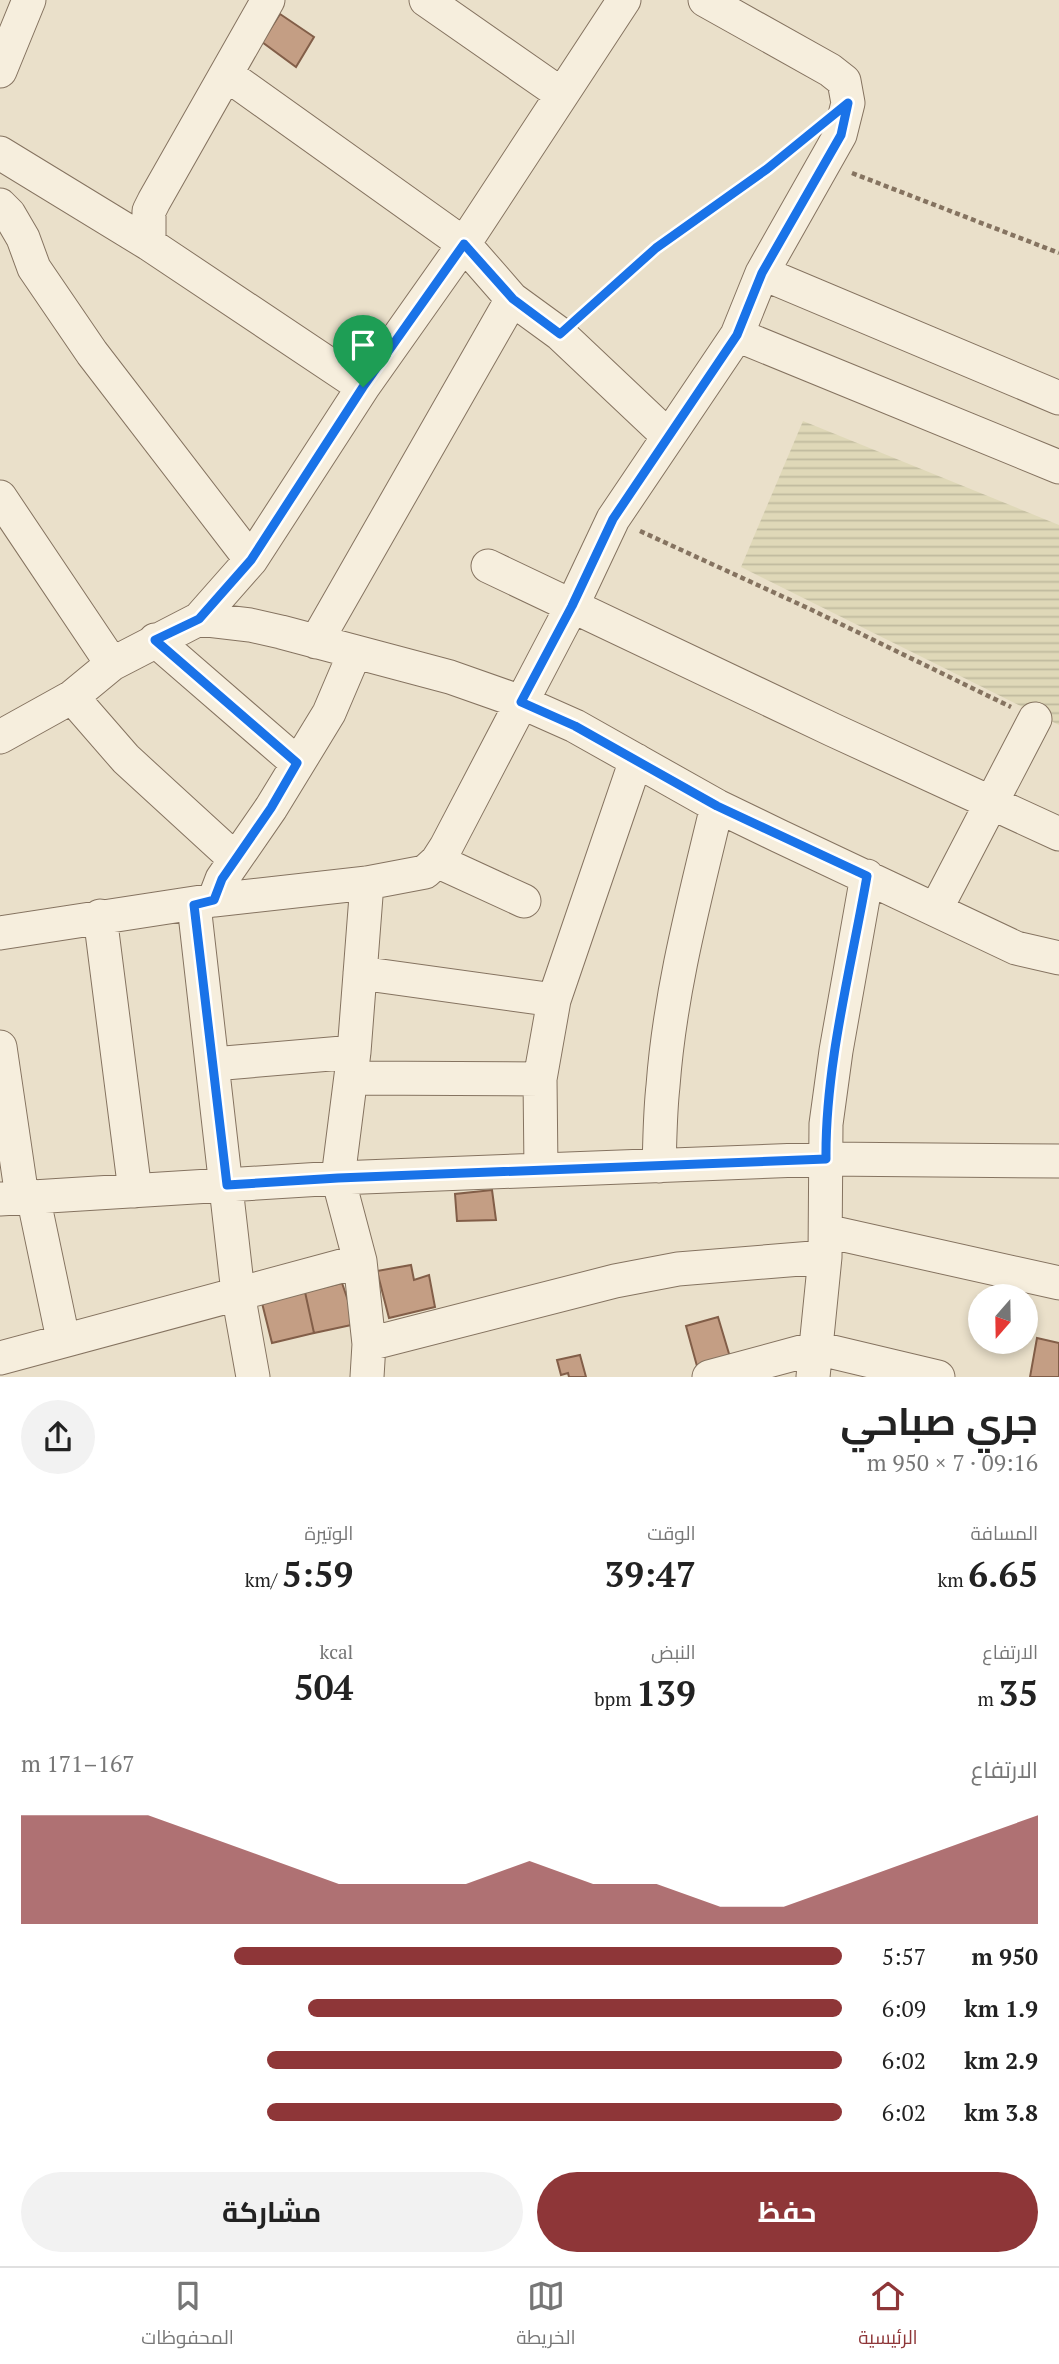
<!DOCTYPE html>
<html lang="ar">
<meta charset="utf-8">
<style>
body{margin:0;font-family:"PT Serif",Cairo,serif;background:#f2f2f2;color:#222;direction:rtl;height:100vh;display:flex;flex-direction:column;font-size:26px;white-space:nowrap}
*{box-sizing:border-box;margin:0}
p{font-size:23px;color:#767676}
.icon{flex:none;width:38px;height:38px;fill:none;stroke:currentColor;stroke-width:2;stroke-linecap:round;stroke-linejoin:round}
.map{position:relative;height:1377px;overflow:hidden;direction:ltr}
.drawer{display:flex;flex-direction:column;background:#fff;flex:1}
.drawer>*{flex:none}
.needle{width:46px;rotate:200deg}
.fabs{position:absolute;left:968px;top:1284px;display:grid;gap:14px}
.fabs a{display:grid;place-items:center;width:70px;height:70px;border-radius:50%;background:#fff;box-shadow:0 4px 10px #0003;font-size:35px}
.pin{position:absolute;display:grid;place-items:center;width:60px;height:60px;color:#fff;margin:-72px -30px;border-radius:50% 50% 50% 0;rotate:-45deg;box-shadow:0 0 7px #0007}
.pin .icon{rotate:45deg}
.round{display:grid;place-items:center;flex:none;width:74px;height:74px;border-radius:37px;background:#f2f2f2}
.summary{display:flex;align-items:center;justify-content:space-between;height:119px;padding:0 21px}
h1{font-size:38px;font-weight:700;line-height:52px}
.metrics{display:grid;grid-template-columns:repeat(3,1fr);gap:10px;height:119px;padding:7px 21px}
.metrics div{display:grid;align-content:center}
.metrics b{font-size:35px;font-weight:700}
.metrics small{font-size:19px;font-weight:400}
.metrics p{font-size:19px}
.chart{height:196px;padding:14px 21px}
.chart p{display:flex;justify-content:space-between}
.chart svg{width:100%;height:126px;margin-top:7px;fill:#8e3638;opacity:.7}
.cta{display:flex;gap:14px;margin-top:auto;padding:14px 21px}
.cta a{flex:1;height:80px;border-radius:42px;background:#8e3638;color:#fff;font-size:28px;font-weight:700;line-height:80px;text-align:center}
.cta a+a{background:#f2f2f2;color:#222}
ul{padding:0 21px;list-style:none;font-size:23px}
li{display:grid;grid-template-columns:112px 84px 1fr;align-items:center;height:52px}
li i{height:18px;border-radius:9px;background:#8e3638}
.tabs{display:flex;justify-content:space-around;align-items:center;height:98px;border-top:2px solid #e0e0e0;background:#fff;font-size:19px;color:#767676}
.tabs a{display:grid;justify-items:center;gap:4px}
.tabs .selected{color:#8e3638}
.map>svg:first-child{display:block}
.farmland{fill:url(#farmland-rules)}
.building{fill:#c49e84;stroke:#825e48;stroke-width:2}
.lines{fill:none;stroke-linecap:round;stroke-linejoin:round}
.minor-casing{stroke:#857360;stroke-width:35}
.path{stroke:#857360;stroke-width:4.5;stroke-dasharray:5 3.5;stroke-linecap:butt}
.minor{stroke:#f6eedd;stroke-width:33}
.route-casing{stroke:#fff;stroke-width:14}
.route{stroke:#1a73e8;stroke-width:9}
</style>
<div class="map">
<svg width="1059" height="1377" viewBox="0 0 1059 1377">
<defs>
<pattern id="farmland-rules" width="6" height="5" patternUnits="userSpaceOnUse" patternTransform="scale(1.75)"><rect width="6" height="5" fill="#dfd8b8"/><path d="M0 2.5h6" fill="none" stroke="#c0ba9e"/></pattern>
</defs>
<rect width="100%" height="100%" fill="#eae0ca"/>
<path class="farmland" d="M 803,421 L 1059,525 L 1059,725 L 741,567 Z"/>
<path class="building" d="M 280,14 L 314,37 L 296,67 L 262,42 Z
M 492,1190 L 496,1220 L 457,1221 L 455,1194 Z
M 411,1265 L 414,1280 L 429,1275 L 435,1307 L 389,1318 L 377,1271 Z
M 342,1283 L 356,1324 L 314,1333 L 305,1292 Z
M 305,1292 L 314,1333 L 272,1343 L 262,1303 Z
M 718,1317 L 730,1357 L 697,1366 L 686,1326 Z
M 1037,1338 L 1059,1343 L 1059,1377 L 1030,1377 Z
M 580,1355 L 586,1377 L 569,1377 L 568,1373 L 561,1375 L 557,1360 Z"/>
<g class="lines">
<g class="minor-casing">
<path id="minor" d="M 426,0 L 561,94
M 0,71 L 29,0
M 226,74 L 464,244 L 512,299 L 560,334 L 668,436
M 0,153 L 149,244 L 363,387
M 0,205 L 9,214 L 23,238 L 34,268 L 92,353 L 251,560
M 149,244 L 149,211 L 154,201 L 268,0
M 762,273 L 1059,398
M 737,335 L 1059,467
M 0,497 L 112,664
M 488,566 L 833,730 L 1059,834
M 199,619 L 250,625 L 281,632 L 450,677 L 521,702 L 575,726 L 717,806 L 779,836 L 1016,948 L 1059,958
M 155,640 L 297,763
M 316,642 L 512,299
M 72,697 L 126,759 L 234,858
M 0,737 L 72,697 L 112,664 L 199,619 L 251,560 L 363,387 L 464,244 L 624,0
M 437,861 L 524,901
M 367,883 L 354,1052 L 338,1178 L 360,1261 L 369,1344 L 367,1377
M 214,900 L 222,879 L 271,808 L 329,713 L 355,652
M 194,905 L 238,1293 L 253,1377
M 936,909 L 1035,719
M 100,916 L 135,1191
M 0,933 L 214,900 L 367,883 L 425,872 L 437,861 L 446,847 L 572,606 L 613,519 L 737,335 L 762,273 L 840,135 L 848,103 L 844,81 L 830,70 L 705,0
M 360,973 L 554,1000
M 0,1047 L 22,1197
M 213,1064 L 354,1052
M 351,1078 L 540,1079
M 659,1166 C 660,1139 660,1112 663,1086 C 670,991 695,898 717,806
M 541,1170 L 540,1079 L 554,1000 L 636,760
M 33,1196 L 63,1339
M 0,1199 L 338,1178 L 826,1159 L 1059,1161
M 826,1231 L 1059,1283
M 369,1344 L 615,1281 L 678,1269 L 825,1257
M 0,1358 L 360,1261
M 709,1377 L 816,1348 L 938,1377
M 813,1377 L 825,1257 L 826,1124 L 836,1051 L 867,876"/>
</g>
<path class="path" d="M 852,173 L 1059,253
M 580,315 L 656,248 L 801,141
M 640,531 L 812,610 L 1011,707"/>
<use href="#minor" class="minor"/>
</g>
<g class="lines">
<g class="route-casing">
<path id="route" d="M 848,103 L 841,135 L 762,273 L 737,335 L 613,519 L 572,606 L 521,702 L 575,726 L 717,806 L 867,876 C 851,968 825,1066 826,1159 L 338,1178 L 227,1185 L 194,905 L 214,900 L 222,879 L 271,808 L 297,763 L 155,640 L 199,619 L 251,560 L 363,387 L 464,244 L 513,299 L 560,334 L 656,248 L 767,169 Z"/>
</g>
<use href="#route" class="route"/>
</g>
</svg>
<div class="fabs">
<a><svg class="needle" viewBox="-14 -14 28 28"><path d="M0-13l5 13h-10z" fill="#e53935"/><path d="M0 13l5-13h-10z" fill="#767676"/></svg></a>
</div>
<div class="pin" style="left:363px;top:387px;background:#1e9e55"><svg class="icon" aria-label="arrive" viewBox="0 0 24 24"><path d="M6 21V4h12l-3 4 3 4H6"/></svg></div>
</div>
<section class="drawer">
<div class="summary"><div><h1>جري صباحي</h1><p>09:16 · 7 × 950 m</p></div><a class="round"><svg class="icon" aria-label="share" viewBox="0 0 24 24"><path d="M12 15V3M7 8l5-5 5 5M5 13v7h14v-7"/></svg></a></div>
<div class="metrics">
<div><p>المسافة</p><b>6.65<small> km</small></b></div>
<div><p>الوقت</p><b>39:47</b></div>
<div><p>الوتيرة</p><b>5:59<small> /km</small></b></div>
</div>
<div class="metrics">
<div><p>الارتفاع</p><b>35<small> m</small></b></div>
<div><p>النبض</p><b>139<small> bpm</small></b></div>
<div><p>kcal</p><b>504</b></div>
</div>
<div class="chart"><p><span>الارتفاع</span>167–171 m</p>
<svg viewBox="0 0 160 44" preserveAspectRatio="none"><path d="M0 44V6L10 6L20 6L30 14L40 22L50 30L60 30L70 30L80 22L90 30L100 30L110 38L120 38L130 30L140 22L150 14L160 6V44z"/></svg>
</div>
<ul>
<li><b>950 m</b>5:57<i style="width:74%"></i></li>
<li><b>1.9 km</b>6:09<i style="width:65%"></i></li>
<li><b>2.9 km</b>6:02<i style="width:70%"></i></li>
<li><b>3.8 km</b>6:02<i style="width:70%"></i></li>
</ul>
<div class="cta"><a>حفظ</a><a>مشاركة</a></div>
</section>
<nav class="tabs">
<a class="selected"><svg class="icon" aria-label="home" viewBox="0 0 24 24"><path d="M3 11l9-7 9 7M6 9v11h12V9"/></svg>الرئيسية</a>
<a><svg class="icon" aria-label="map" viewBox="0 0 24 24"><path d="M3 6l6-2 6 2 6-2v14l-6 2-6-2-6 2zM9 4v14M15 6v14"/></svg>الخريطة</a>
<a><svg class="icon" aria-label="saved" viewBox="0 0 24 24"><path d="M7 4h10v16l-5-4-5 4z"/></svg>المحفوظات</a>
</nav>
